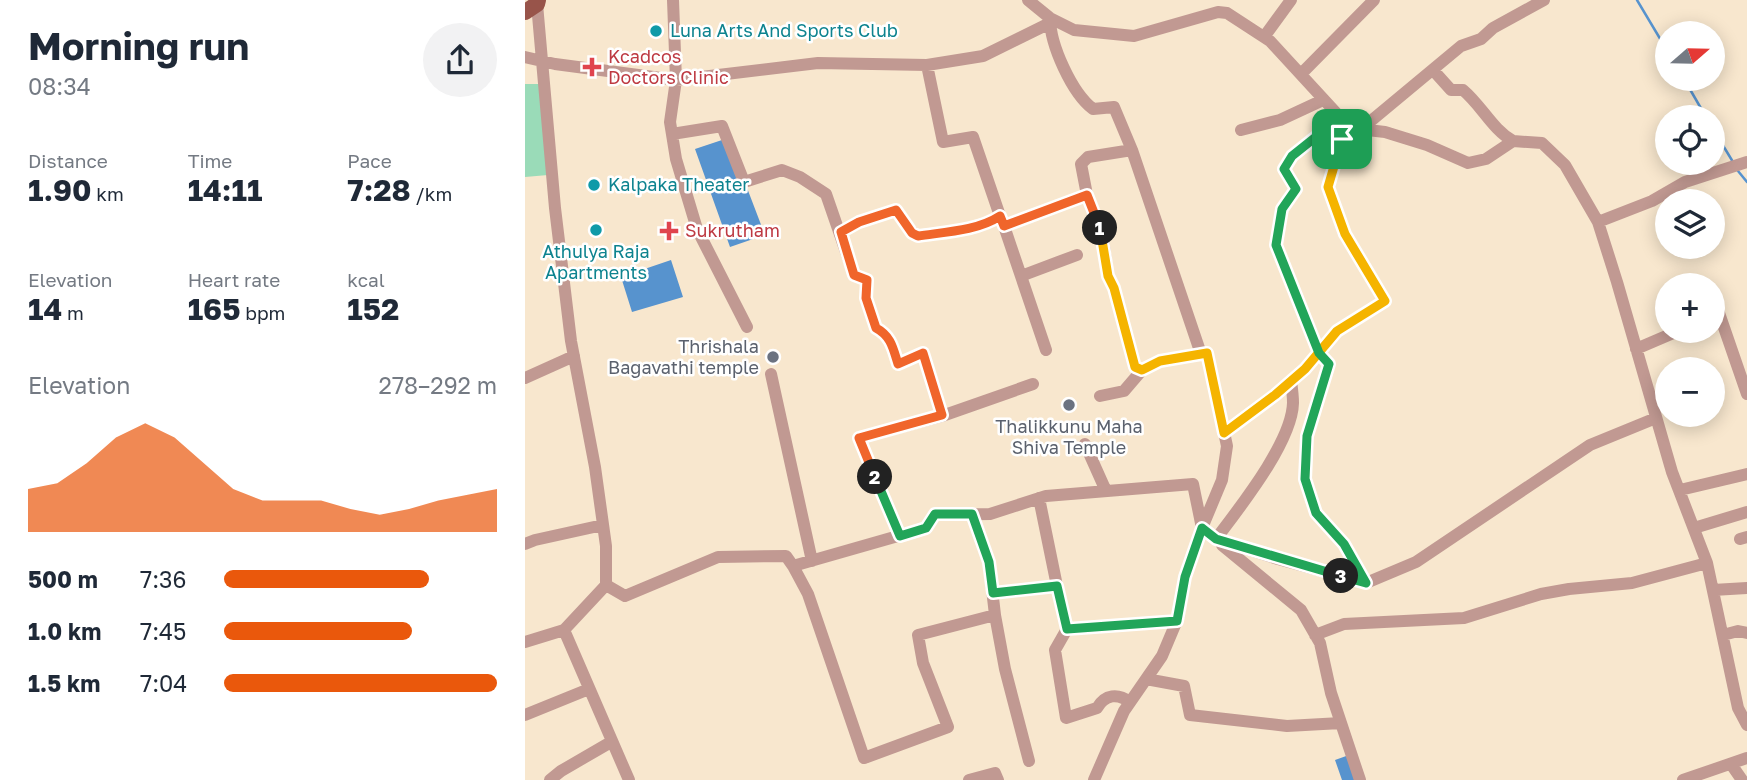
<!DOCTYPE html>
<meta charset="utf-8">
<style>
body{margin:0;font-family:"Golos Text",sans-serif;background:#f2f2f3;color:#1f2937;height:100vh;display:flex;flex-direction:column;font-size:26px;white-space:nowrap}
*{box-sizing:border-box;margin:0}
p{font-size:23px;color:#747a83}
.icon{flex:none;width:38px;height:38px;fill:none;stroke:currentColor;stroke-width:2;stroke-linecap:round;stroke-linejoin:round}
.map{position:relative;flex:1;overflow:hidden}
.panel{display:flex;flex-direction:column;background:#fff;width:525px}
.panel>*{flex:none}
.needle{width:46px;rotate:70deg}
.controls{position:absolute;left:1130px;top:21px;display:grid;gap:14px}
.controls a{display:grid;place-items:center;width:70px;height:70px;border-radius:50%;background:#fff;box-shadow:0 4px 18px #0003;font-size:35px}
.pin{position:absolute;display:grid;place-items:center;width:60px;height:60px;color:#fff;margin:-30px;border-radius:14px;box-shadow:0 4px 10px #0006}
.km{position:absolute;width:35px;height:35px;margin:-18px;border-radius:50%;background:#222;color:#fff;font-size:19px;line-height:35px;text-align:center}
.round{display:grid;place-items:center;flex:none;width:74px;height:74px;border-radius:37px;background:#f2f2f3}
.overview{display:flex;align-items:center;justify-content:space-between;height:119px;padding:0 28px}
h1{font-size:38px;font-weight:700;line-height:52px}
.stats{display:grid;grid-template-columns:repeat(3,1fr);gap:10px;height:119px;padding:7px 28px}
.stats div{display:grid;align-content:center}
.stats b{font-size:30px;font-weight:700}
.stats small{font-size:19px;font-weight:400}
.stats p{font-size:19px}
.chart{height:196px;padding:14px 28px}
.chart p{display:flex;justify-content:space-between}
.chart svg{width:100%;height:126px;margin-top:7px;fill:#ea580c;opacity:.7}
ul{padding:0 28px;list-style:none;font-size:23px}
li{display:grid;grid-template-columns:112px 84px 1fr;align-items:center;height:52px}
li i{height:18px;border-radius:9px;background:#ea580c}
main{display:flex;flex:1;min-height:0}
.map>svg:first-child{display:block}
.green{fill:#9adbb8}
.water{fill:#5793ce}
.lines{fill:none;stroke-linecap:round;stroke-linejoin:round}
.stream{stroke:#5793ce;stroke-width:2.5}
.minor{stroke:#c19992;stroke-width:12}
.major{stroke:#98544a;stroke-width:16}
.split-1-casing{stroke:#fff;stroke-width:14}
.split-2-casing{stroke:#fff;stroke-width:14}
.split-3-casing{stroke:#fff;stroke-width:14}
.split-4-casing{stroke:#fff;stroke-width:14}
.split-1{stroke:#f5b400;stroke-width:9}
.split-2{stroke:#f0652b;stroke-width:9}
.split-3{stroke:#22a559;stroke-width:9}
.split-4{stroke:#22a559;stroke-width:9}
.culture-dot{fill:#0f9aa8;stroke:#fff;stroke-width:2.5}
.health-dot{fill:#e0444e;stroke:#fff;stroke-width:2.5}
.worship-dot{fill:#6b7280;stroke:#fff;stroke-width:2.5}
.labels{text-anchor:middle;stroke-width:5;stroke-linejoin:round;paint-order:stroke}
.culture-label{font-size:18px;fill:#0d838f;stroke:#fff;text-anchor:start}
.health-label{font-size:18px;fill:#be3a42;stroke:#fff;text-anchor:start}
.worship-label{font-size:18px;fill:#5b616d;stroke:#fff;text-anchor:end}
</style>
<main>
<section class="panel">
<div class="overview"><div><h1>Morning run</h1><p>08:34</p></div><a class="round"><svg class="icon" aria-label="share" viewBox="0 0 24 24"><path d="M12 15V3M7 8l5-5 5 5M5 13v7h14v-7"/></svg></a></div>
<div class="stats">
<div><p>Distance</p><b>1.90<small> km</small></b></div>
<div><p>Time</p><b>14:11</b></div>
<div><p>Pace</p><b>7:28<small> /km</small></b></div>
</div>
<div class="stats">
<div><p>Elevation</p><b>14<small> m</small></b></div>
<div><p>Heart rate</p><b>165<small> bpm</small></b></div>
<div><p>kcal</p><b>152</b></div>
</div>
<div class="chart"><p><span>Elevation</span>278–292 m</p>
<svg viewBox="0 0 160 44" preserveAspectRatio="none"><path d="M0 44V29L10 27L20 20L30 11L40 6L50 11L60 20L70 29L80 33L90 33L100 33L110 36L120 38L130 36L140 33L150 31L160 29V44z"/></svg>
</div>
<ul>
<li><b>500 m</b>7:36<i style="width:75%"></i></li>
<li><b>1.0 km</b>7:45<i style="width:69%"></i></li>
<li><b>1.5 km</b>7:04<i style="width:100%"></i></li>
</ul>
</section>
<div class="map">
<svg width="1222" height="780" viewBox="0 0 1222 780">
<rect width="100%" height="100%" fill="#f8e7ce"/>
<path class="green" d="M 0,84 L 14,84 L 23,175 L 0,177 Z"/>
<path class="water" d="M 203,138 L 240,235 L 205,247 L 170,149 Z
M 146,260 L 158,297 L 107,312 L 96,277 Z
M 824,755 L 832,780 L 817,780 L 810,760 Z"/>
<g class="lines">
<path class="stream" d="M 1112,0 L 1143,52
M 1159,79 L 1181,117
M 1188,129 L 1208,162
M 1213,171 L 1222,182"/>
<path class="minor" d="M 148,0 L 151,80 L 145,122 L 151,159 L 172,229 L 222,327
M 503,0 L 525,18 L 549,30 L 609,36 L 693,12 L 702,13 L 745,41 L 825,128 L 860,132 L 902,145 L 943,163 L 961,159 L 988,141 L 1017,143 L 1040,165 L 1073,222 L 1092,282 L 1147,472 L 1182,563 L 1213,708 L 1222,725
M 12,4 L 30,208 L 46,341 L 70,467 L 81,546 L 81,585 L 39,630 L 104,780
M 525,18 C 525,45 547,93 568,109 L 589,107 L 607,150 L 563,157 L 556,164 L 562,195
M 739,37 L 766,0
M 0,57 L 30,64 L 151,80 L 293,63 L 402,65 L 458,56 L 525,23
M 402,65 L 418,142 L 448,137 L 475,216
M 908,70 L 926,90 L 938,90 C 957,106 967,129 988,141
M 776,74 L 849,0
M 716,130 L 755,120 L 798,100
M 835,130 L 936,46 L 956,39 L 968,28 L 1019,0
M 147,134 L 197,126 L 219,182 L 257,170 L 275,177 L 301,194 L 329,275 L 342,280 L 341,298 L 351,328 C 366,335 368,348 373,364 L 398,353 L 417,416 L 508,384
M 607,150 L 676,354
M 1073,222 L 1127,201 L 1160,182 L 1222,162
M 479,226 L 521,350
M 316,232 L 334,222 L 371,210 C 378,218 384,232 393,236 C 420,232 452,231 475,216 L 479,226 L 562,195 L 571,216 L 578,239 L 583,276 L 589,288 L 610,367 L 617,370
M 496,276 L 552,255
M 1188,316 L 1194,313 L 1222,394
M 1111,349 L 1153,331
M 246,374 L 287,561
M 0,378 L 49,356
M 766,381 C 767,388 768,396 768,403 C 767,442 715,507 691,539 L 753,559 L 841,583 L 819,544 L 791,513 L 780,479 L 782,436 L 804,364 L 794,353 L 751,245 L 757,210 L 771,189 L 759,169 L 767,156 L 792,136 L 817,139
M 699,433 L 750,395 L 780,369 L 812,331 L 860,301 L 820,234 L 803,187 L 819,133
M 560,444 L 581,491
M 1155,490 L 1222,474
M 514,498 L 532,586
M 1169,528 L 1222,512
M 375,536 L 334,438 L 417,416
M 1215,539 L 1222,537
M 0,544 L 10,540 L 78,525
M 697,545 L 776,610 L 795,643 L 806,693 L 835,780
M 268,566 L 283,594 L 339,758 L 423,727 L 398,663 L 393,635 L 470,615 L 464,563 L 447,514
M 841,583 L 891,562 L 1065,445 L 1131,418
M 81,585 L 100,596 L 193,557 L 261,556 L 268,566 L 401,528 L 410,515 L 465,514 L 521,496 L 668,484 L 677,528 L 697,480 L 702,446 L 682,353 L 635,361 L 617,370 L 599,391 L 575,396
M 1188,590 L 1222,588
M 468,593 L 532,586 L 542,629 L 530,650 L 541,718 L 572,708 C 580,694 593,693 605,702
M 470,615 L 480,669 L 504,761
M 542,629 L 652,621
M 790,635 L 819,624 L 939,618 L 1016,594 L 1044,589 L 1107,583 L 1182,563
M 1198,635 L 1213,631 L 1222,633
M 0,642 L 39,630
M 621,679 L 659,686 L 665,715 L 762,726 L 816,723
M 0,715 L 64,689
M 1206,764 L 1217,780
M 25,780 L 36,771 L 86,742
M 444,780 L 470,773 L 473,780
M 569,780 L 599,711 L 637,656 L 653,618 L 660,577 L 677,528 L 683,533
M 1158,780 L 1222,758"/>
<path class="major" d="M 0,12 L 12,4 L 13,0"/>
</g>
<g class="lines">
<g class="split-1-casing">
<path id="split-1" d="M 575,228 L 583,276 L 589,288 L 610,367 L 617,370 L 635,361 L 682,353 L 699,433 L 750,395 L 780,369 L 812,331 L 860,301 L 820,234 L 803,187 L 817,139"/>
</g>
<g class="split-2-casing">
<path id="split-2" d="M 350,477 L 334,438 L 417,415 L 398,353 L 373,364 C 368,348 366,336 351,328 L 341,298 L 342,280 L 329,275 L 316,232 L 334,222 L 371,210 L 387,233 L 393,236 C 420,232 452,231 475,216 L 479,226 L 562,195 L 575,228"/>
</g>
<g class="split-3-casing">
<path id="split-3" d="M 350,477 L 375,536 L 401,528 L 410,514 L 447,514 L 464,562 L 468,593 L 532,586 L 542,629 L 652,621 L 660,577 L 677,528 L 691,539 L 816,576"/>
</g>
<g class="split-4-casing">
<path id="split-4" d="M 816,576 L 841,583 L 819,544 L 791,513 L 780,479 L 782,436 L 804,364 L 794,353 L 751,245 L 757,209 L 771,189 L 759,169 L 767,156 L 792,136 L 817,139"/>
</g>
<use href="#split-1" class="split-1"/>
<use href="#split-2" class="split-2"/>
<use href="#split-3" class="split-3"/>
<use href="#split-4" class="split-4"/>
</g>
<g class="culture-dot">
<circle cx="131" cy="31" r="7"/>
<circle cx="69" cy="185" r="7"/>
<circle cx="71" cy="230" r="7"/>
</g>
<g class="health-dot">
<path d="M63.5 56.5h7v7h7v7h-7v7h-7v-7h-7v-7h7z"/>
<path d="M140.5 220.5h7v7h7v7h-7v7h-7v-7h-7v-7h7z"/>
</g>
<g class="worship-dot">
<circle cx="248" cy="357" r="7"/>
<circle cx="544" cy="405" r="7"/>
</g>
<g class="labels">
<g class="culture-label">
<text x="145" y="37">Luna Arts And Sports Club</text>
<text x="83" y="191">Kalpaka Theater</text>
<text x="71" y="258" text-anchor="middle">Athulya Raja<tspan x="71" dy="21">Apartments</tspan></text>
</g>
<g class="health-label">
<text x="83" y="63">Kcadcos<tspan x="83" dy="21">Doctors Clinic</tspan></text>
<text x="160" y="237">Sukrutham</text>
</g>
<g class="worship-label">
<text x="234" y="353">Thrishala<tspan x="234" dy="21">Bagavathi temple</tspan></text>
<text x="544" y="433" text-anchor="middle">Thalikkunu Maha<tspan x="544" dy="21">Shiva Temple</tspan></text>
</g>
</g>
</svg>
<div class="controls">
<a><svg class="needle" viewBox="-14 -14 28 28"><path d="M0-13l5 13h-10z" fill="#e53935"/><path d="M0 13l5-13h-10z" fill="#747a83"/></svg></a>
<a><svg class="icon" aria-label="locate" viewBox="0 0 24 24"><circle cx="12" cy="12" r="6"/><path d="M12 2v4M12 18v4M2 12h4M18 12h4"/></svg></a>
<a><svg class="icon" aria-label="layers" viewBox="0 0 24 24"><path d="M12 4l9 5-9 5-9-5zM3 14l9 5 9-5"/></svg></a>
<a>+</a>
<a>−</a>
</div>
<div class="pin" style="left:817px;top:139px;background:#1e9e55"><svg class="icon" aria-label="arrive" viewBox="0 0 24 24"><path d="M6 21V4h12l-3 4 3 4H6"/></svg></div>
<b class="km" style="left:575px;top:228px">1</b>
<b class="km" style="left:350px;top:477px">2</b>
<b class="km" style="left:816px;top:576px">3</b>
</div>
</main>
